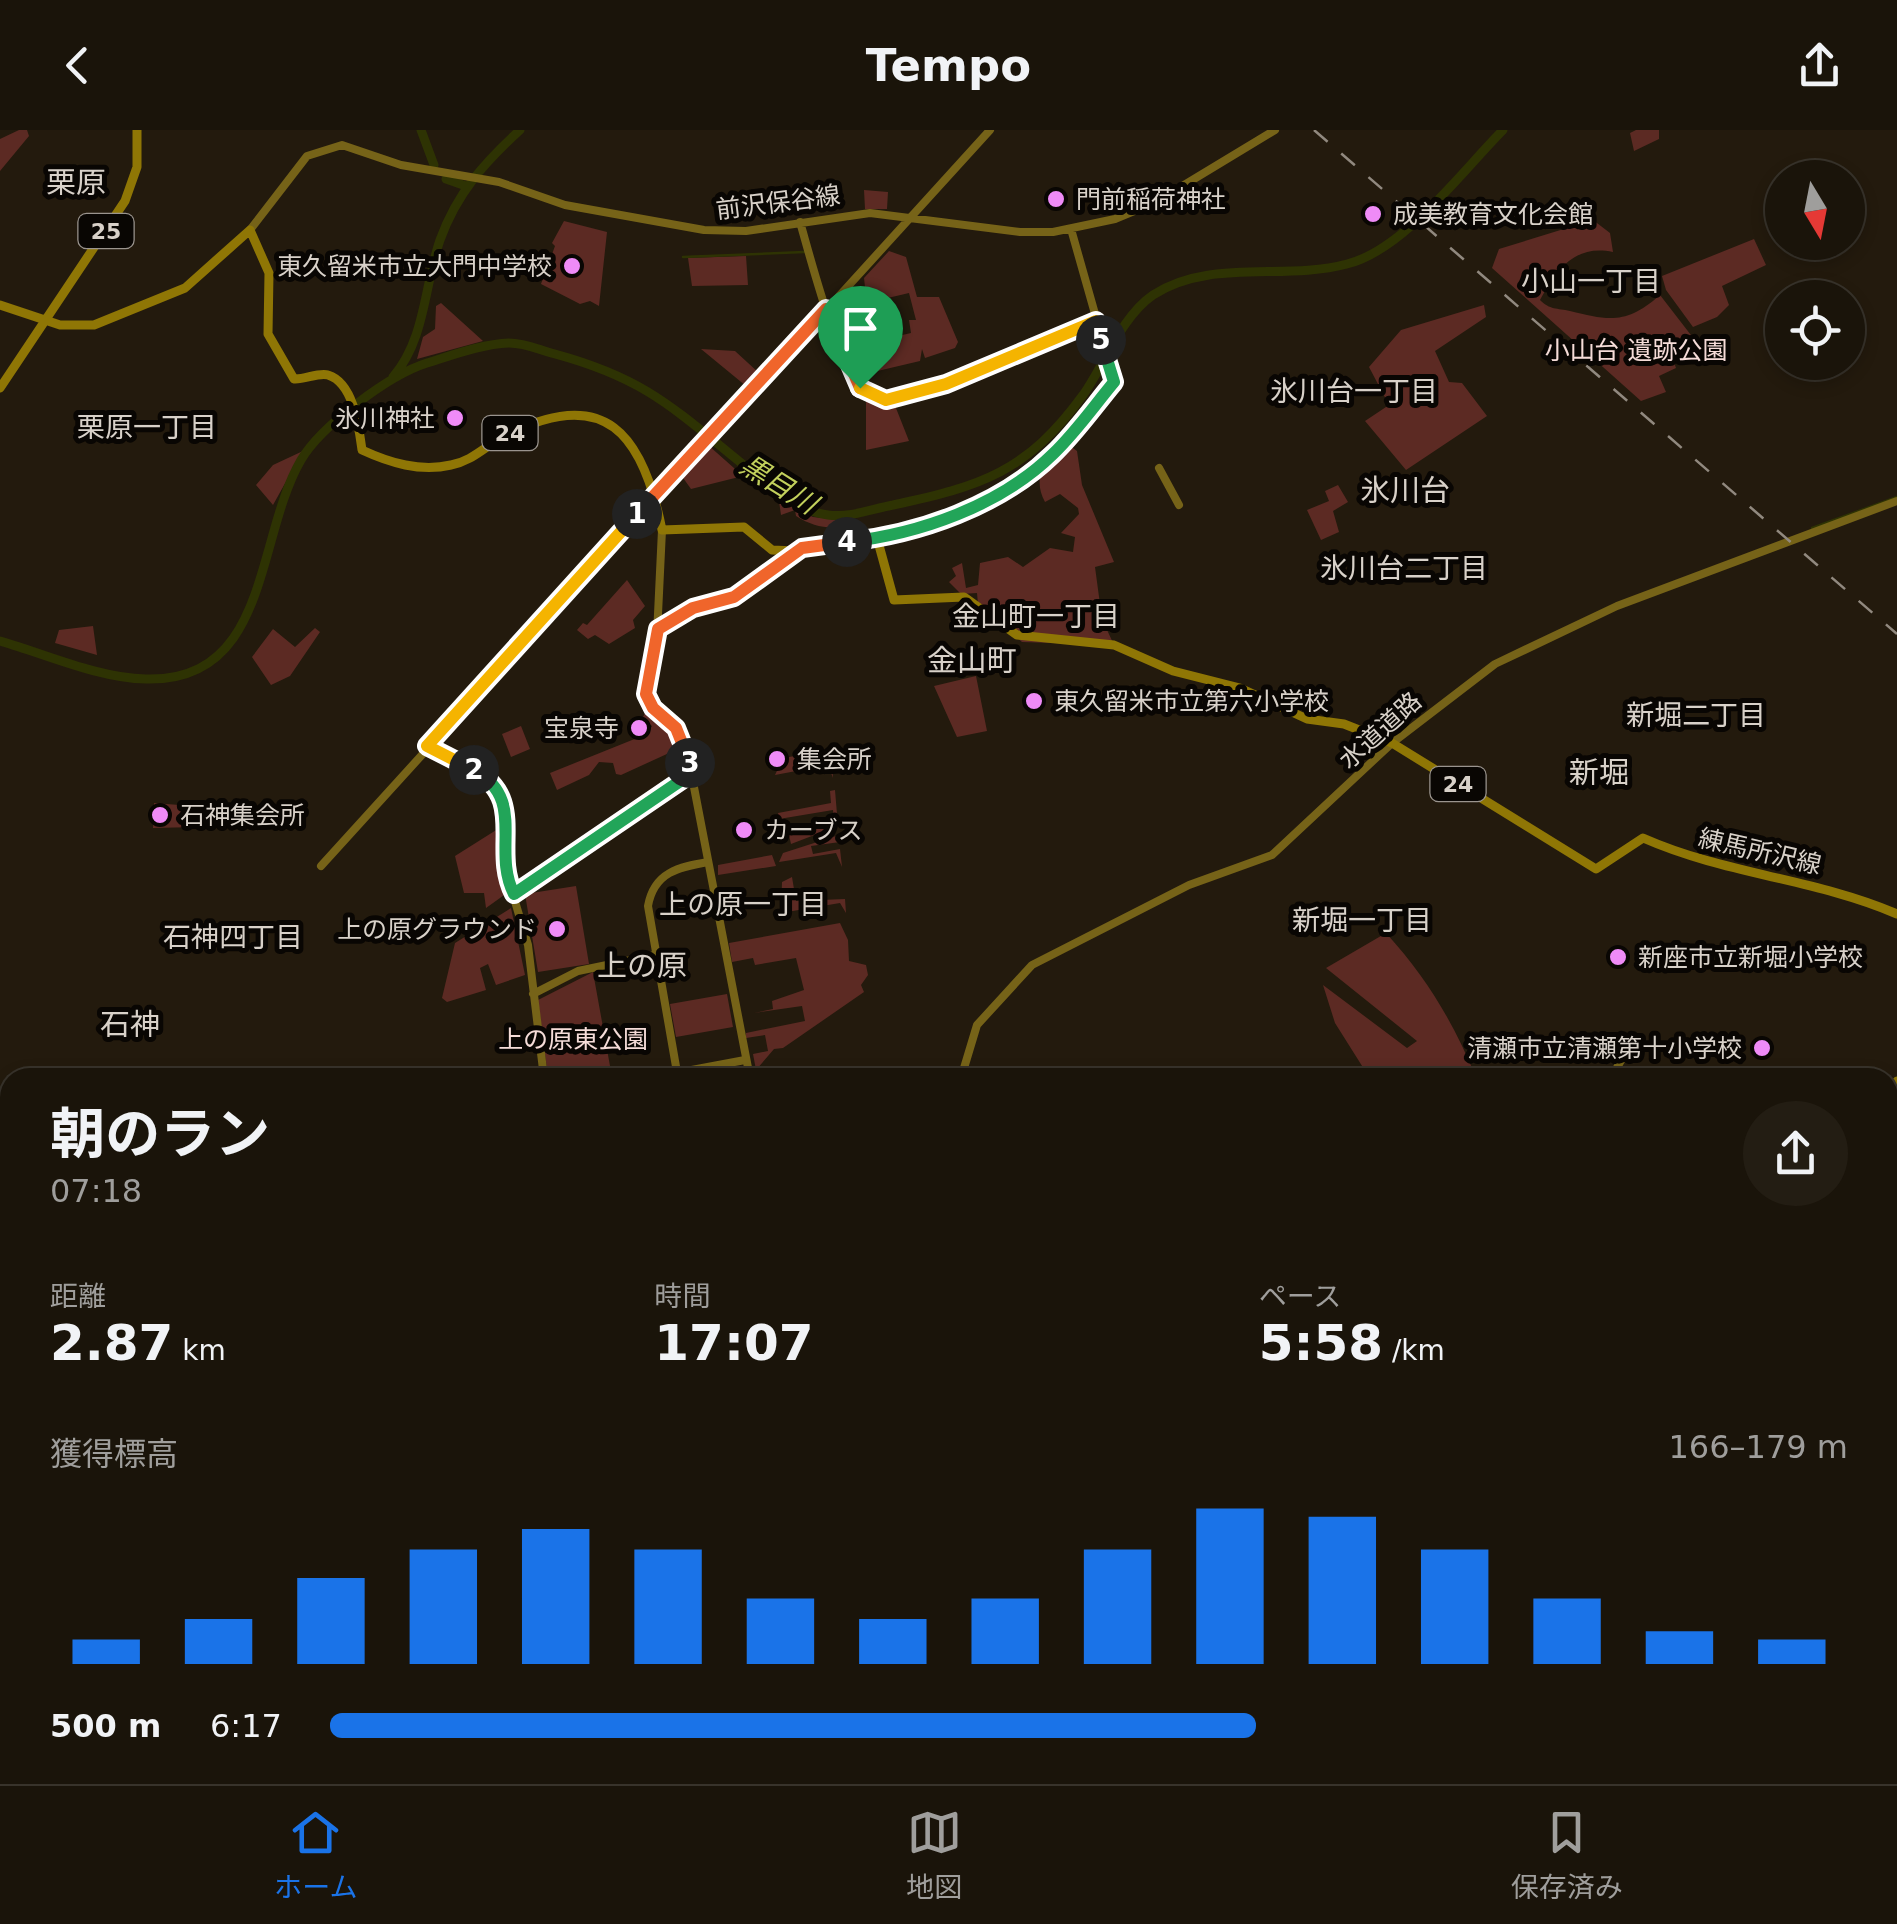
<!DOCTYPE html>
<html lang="ja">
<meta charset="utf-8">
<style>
body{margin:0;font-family:"DejaVu Sans","Noto Sans JP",sans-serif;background:#231d13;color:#f1f3f6;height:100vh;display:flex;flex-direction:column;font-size:38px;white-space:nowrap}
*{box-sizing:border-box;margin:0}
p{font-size:32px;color:#9f9e9c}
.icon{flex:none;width:55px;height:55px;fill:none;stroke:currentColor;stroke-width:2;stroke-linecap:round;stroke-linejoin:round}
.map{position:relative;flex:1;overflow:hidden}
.details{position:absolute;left:0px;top:938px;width:1898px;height:718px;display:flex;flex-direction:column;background:#1a140a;border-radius:30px 30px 0 0;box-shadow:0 5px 15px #0003,0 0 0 2px #38332b}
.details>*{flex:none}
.needle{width:65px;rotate:170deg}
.tools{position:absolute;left:1765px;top:30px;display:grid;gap:20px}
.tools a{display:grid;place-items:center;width:100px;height:100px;border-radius:50%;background:#1a140a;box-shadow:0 5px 15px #0003,0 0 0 2px #38332b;font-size:50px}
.pin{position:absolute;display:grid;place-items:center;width:85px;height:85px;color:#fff;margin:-102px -42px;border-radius:50% 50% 50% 0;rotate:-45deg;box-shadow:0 0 10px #0007}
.pin .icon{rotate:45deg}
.km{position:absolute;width:50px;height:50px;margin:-25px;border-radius:50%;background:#222;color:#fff;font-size:28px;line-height:50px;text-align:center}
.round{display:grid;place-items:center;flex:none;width:105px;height:105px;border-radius:52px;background:#231d13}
.head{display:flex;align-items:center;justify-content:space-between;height:170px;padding:0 50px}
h1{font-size:55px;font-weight:700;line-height:75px}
.figures{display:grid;grid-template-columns:repeat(3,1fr);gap:15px;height:170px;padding:10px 50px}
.figures div{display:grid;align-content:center}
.figures b{font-size:50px;font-weight:700}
.figures small{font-size:28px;font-weight:400}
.figures p{font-size:28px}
.chart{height:280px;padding:20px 50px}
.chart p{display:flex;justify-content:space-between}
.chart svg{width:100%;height:180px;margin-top:10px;stroke:#1a73e8;stroke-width:6}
ul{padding:0 50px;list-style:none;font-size:32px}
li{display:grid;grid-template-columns:160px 120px 1fr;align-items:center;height:75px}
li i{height:25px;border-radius:12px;background:#1a73e8}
header{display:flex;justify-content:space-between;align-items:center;height:130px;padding:0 50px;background:#1a140a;font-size:45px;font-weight:700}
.menu{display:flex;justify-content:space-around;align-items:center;height:140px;border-top:2px solid #38332b;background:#1a140a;font-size:28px;color:#9f9e9c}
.menu a{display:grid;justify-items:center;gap:5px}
.menu .on{color:#1a73e8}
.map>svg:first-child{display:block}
.green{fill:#5c2a23;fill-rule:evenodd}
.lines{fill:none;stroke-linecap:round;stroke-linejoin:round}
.stream{stroke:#2e3303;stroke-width:2.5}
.river{stroke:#2e3303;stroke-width:9}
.secondary{stroke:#766318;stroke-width:8}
.primary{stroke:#8f7605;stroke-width:9}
.rail{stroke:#91897f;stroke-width:2.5;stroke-dasharray:18 18;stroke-linecap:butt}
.split-1-casing{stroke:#fff;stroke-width:20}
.split-2-casing{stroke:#fff;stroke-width:20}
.split-3-casing{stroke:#fff;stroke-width:20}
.split-4-casing{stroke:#fff;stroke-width:20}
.split-5-casing{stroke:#fff;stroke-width:20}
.split-6-casing{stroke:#fff;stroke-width:20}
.split-1{stroke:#f0652b;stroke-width:12}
.split-2{stroke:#f5b400;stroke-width:12}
.split-3{stroke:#22a559;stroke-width:12}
.split-4{stroke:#f0652b;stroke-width:12}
.split-5{stroke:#22a559;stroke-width:12}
.split-6{stroke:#f5b400;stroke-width:12}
.poi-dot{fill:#ef8bf7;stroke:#090603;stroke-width:4}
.labels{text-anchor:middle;stroke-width:10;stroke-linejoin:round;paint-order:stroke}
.shield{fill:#090603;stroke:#9a948e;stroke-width:2.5}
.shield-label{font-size:22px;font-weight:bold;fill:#d8d1c9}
.poi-label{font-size:25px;fill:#d8d1c9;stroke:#090603;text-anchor:start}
.street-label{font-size:25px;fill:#d8d1c9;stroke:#090603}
.park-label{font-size:25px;fill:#f5dcd8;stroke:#090603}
.neighbourhood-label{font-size:28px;fill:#d8d1c9;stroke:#090603}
.water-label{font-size:28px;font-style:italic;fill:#c2d05c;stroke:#090603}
.quarter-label{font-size:30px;fill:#d8d1c9;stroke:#090603}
</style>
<header><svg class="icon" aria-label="back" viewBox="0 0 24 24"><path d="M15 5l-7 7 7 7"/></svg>Tempo<svg class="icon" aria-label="share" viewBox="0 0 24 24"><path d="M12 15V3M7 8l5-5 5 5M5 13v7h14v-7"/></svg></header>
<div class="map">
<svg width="1897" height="1654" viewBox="0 0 1897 1654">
<rect width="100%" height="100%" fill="#231a0d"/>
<path class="green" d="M 19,0 L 27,0 L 29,6 L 0,41 L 0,9 Z
M 1636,0 L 1659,0 L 1659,9 L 1634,21 L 1630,3 Z
M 864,60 L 888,62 L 887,79 L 865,79 Z
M 1593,90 L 1610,103 L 1613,122 C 1575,114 1557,139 1540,170 C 1550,180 1557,178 1570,181 C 1610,191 1627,194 1660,165 L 1694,209 L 1671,224 L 1676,238 L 1659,246 L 1666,262 L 1641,271 L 1492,138 L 1499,119 Z
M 564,91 L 607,102 L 599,176 L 590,171 L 580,174 L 541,154 L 555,116 L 552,113 Z
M 1754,109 L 1766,135 L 1722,156 L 1729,175 L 1717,187 L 1693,197 L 1666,160 L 1662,146 Z
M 889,121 L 906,127 L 917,167 L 939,167 L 958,212 L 955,218 L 925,228 L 922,219 L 920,231 L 869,243 L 850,193 L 868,184 L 864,148 ZM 909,163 L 916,190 L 909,190 L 911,203 L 898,206 L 900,213 L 877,219 L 872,227 L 864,189 L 878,184 L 875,171 Z
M 746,126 L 748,155 L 692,156 L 688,128 Z
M 441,173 L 483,211 L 417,229 L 423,207 L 435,199 L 436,176 Z
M 1484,175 L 1486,187 L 1435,221 L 1449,252 L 1462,253 L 1487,286 L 1406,340 L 1365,291 L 1389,275 L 1369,237 L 1401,200 Z
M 701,219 L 735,221 L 759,243 L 746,256 Z
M 866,270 L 894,273 L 909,311 L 866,320 Z
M 1066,313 L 1077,321 L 1082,355 L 1114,432 L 1095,437 L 1102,489 L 1114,515 L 1022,512 L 978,474 L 977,463 L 961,464 L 949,452 L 956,446 L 952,438 L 962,433 L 966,458 L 978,455 L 980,433 L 1008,427 L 1023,437 L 1050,418 L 1073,422 L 1075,407 L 1061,403 L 1079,384 L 1078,378 L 1060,364 L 1045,372 C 1031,346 1047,331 1066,313 Z
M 708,315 L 743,346 L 691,359 L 681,345 Z
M 303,321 L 273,375 L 256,355 L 273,335 Z
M 1338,355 L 1348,372 L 1333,381 L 1339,402 L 1321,410 L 1307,380 L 1329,371 L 1325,361 Z
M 779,371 L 813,387 L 862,392 C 837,400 818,400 796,386 L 795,380 L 781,385 Z
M 627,450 L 645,476 L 633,490 L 635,498 L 609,514 L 595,505 L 588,509 L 577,500 L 583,493 L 587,495 Z
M 93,496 L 97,525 L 55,513 L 59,500 Z
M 315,498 L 320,502 L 290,546 L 271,555 L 252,527 L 273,499 L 295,517 Z
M 976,546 L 987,601 L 957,607 L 934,556 Z
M 647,579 L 668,596 L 680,618 L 621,645 L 616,644 L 613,633 L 599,632 L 589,645 L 557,660 L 550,643 L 647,604 L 652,596 L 642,589 Z
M 521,596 L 530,619 L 511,627 L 502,604 Z
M 831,620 L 833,648 L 828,635 L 775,645 L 783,628 Z
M 835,660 L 838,696 L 791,714 L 789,705 L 834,692 L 833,680 L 779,689 L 778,683 L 831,673 L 830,661 Z
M 154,673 L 192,676 L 197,697 L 153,698 Z
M 501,697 L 500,730 L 507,763 L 486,778 L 484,763 L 464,763 L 455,726 Z
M 839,705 L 840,712 L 811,716 L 813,724 L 840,719 L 842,737 L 836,723 L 779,732 L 783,723 Z
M 772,725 L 776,736 L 718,745 L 718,735 Z
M 792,747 L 796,771 L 845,769 L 846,783 L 840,773 L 781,783 L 782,752 Z
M 576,756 L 589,834 L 538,842 L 525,764 Z
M 511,778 L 525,845 L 496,855 L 488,834 L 480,838 L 486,860 L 447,872 L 442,868 L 455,813 Z
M 840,793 L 848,810 L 849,831 L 866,835 L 868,845 L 861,855 L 864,862 L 783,918 L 774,919 L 756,940 L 753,924 L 768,921 L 765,905 L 746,908 L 746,903 L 805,891 L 802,876 L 754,883 L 773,879 L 772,871 L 804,860 L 796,828 L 755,835 L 753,828 L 732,832 L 729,813 Z
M 1386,803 C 1427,848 1453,892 1476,947 L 1401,947 L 1397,943 L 1369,947 L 1335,893 L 1323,855 L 1407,918 L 1417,911 L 1326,838 Z
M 593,842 L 612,947 L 548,947 L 538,870 Z
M 727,864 L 733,897 L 676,907 L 670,874 Z
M 10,971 L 6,1028 L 0,1031 L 0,974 Z
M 1897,1362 L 1897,1406 L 1889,1411 L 1888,1367 Z
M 906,1645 L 950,1645 L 954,1654 L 909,1653 Z"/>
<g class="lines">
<path class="stream" d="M 683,127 L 804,122
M 1812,398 L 1897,367
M 306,1654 L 307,1645"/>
<path class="river" d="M 421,0 L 434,35
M 446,49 L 466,56
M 393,247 C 426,208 424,156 440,110 C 457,63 484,33 520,0
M 0,511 C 46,524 98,548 146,549 C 270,552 255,409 301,330 C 321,296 389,245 427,233 C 453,225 482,214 509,213 C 526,213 539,220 555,224 C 643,248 671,276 740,332 C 765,352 795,381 828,385 C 850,388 872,379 893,375 C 982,356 1027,342 1083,265 C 1105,234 1121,187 1153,165 C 1209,128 1284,151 1347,134 C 1404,120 1462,41 1503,0"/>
<path class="secondary" d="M 800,92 C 810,126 840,244 866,264 C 899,289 1058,209 1096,191
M 250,100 L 307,26 L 342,15 L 401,35 L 499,52 L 565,75 L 704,100 L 746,101 L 870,83 L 1020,102 L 1053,102 L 1115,89 L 1156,72 L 1275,0
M 1159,338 L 1179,375
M 662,400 L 657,505 L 646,564 L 653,578 L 676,598 L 688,626 L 750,948
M 877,408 C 990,385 1044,339 1114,251 L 1071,99
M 658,499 L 693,478 L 734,467 L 796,421
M 427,616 L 489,649 L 507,677 L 505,738 L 528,815 L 544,948
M 321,736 L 990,0
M 514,764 L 692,643
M 533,864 L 578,841 L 655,825
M 649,948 L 745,930
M 678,948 L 648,776 C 654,742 679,737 708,732
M 961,948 L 977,895 L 1032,835 L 1189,755 L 1272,725 L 1392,613 L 1495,534 L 1617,476 L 1897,371
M 1611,948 L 1630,915
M 0,1410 L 10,1374
M 0,1525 L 10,1521
M 525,1645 L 527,1654
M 1568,1645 L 1575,1654
M 1830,1645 L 1838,1654
M 225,1654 L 228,1645"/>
<path class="primary" d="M 0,175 L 60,195 L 94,195 L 185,158 L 250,100 L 269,143 L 268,204 L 294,249 C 304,250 319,242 328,245 C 354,253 359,298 362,320 C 390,333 420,342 451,335 C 473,331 486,315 505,306 C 605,254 643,304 662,400 L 744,397 L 772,420 L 796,421 L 877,408 L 894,470 L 964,467 L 1017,505 L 1114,515 L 1173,541 L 1240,558 L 1307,589 L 1344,594 L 1392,613 L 1596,739 L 1643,708 C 1727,745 1813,748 1897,784
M 0,258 L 125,71 L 137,37 L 137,0
M 1888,967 L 1897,951
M 1888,1174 L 1897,1179
M 1888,1308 L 1897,1301
M 1404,1654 L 1411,1645
M 1454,1654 L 1466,1645"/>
<path class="rail" d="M 1314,0 L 1897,504"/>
</g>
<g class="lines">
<g class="split-1-casing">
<path id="split-1" d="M 637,384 L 826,179 L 860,258"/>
</g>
<g class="split-2-casing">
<path id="split-2" d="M 474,640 L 427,616 L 637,384"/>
</g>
<g class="split-3-casing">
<path id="split-3" d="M 474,640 C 528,670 491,719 514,764 L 692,643 L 690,633"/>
</g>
<g class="split-4-casing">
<path id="split-4" d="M 690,633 L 676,598 L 653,578 L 646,564 L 658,499 L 693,478 L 734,467 L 802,418 L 847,412"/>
</g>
<g class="split-5-casing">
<path id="split-5" d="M 847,412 C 919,404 1000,376 1053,324 C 1076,302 1094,276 1114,252 L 1101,210"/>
</g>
<g class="split-6-casing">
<path id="split-6" d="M 860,258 L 886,270 L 946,254 L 1096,191 L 1101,210"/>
</g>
<use href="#split-1" class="split-1"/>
<use href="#split-2" class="split-2"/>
<use href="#split-3" class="split-3"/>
<use href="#split-4" class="split-4"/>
<use href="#split-5" class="split-5"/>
<use href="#split-6" class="split-6"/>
</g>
<g class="poi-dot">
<circle cx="1056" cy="69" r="10"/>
<circle cx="1373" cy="84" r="10"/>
<circle cx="572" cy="136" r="10"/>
<circle cx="455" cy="288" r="10"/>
<circle cx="1034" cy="571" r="10"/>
<circle cx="639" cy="598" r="10"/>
<circle cx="777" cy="629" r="10"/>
<circle cx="160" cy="685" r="10"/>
<circle cx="744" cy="700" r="10"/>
<circle cx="557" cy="799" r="10"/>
<circle cx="1618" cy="827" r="10"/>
<circle cx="1762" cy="918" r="10"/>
</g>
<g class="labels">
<g class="shield">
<rect x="78.5" y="84" width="55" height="34" rx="8"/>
<rect x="482.5" y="286" width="55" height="34" rx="8"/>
<rect x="1430.5" y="637" width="55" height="34" rx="8"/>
</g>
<g class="shield-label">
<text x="106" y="109">25</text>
<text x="510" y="311">24</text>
<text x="1458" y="662">24</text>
</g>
<g class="poi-label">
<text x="1076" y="78">門前稲荷神社</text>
<text x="1393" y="93">成美教育文化会館</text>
<text x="552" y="145" text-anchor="end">東久留米市立大門中学校</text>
<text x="435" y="297" text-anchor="end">氷川神社</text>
<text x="1054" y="580">東久留米市立第六小学校</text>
<text x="619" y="607" text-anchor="end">宝泉寺</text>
<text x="797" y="638">集会所</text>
<text x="180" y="694">石神集会所</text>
<text x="764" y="709">カーブス</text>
<text x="537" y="808" text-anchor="end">上の原グラウンド</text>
<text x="1638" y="836">新座市立新堀小学校</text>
<text x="1742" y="927" text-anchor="end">清瀬市立清瀬第十小学校</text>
</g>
<g class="street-label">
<text transform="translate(778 72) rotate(-7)" y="9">前沢保谷線</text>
<text transform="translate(1380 600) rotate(-42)" y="9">水道道路</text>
<text transform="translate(1760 721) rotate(13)" y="9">練馬所沢線</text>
</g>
<g class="park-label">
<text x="1636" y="229">小山台 遺跡公園</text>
<text x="573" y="918">上の原東公園</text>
</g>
<g class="neighbourhood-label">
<text x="1591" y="161">小山一丁目</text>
<text x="1354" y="271">氷川台一丁目</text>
<text x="147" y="307">栗原一丁目</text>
<text x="1404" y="448">氷川台二丁目</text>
<text x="1036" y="496">金山町一丁目</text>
<text x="1696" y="595">新堀二丁目</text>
<text x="743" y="784">上の原一丁目</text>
<text x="1362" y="800">新堀一丁目</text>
<text x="233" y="817">石神四丁目</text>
</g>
<g class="water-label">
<text transform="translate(779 354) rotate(32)" y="10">黒目川</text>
</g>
<g class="quarter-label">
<text x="76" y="63">栗原</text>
<text x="1405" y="371">氷川台</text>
<text x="972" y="541">金山町</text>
<text x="1599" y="653">新堀</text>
<text x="642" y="846">上の原</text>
<text x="130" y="905">石神</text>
</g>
</g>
</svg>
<div class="tools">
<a><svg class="needle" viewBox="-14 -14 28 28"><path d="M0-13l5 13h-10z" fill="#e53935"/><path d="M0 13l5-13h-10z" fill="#9f9e9c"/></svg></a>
<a><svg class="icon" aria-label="locate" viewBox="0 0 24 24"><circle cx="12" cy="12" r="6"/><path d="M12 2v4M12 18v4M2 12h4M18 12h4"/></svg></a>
</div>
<div class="pin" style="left:860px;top:258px;background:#1e9e55"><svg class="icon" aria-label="arrive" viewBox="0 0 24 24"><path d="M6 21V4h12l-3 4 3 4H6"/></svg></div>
<b class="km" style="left:637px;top:384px">1</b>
<b class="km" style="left:474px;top:640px">2</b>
<b class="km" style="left:690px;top:633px">3</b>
<b class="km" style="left:847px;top:412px">4</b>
<b class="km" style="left:1101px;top:210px">5</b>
<section class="details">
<div class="head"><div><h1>朝のラン</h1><p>07:18</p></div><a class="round"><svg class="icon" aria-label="share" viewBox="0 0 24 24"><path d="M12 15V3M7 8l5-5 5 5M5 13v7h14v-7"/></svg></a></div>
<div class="figures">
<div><p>距離</p><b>2.87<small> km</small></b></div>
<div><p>時間</p><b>17:07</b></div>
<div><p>ペース</p><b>5:58<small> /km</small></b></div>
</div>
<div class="chart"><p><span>獲得標高</span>166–179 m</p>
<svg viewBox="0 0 160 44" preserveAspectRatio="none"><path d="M5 44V38M15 44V33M25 44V23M35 44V16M45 44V11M55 44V16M65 44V28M75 44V33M85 44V28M95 44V16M105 44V6M115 44V8M125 44V16M135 44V28M145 44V36M155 44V38"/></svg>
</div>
<ul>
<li><b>500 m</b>6:17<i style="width:61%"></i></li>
</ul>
</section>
</div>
<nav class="menu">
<a class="on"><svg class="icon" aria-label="home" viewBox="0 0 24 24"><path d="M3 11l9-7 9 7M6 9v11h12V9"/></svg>ホーム</a>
<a><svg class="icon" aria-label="map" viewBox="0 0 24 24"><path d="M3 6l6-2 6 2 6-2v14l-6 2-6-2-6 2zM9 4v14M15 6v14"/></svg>地図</a>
<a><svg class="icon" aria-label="saved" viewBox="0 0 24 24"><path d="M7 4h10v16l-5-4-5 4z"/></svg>保存済み</a>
</nav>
